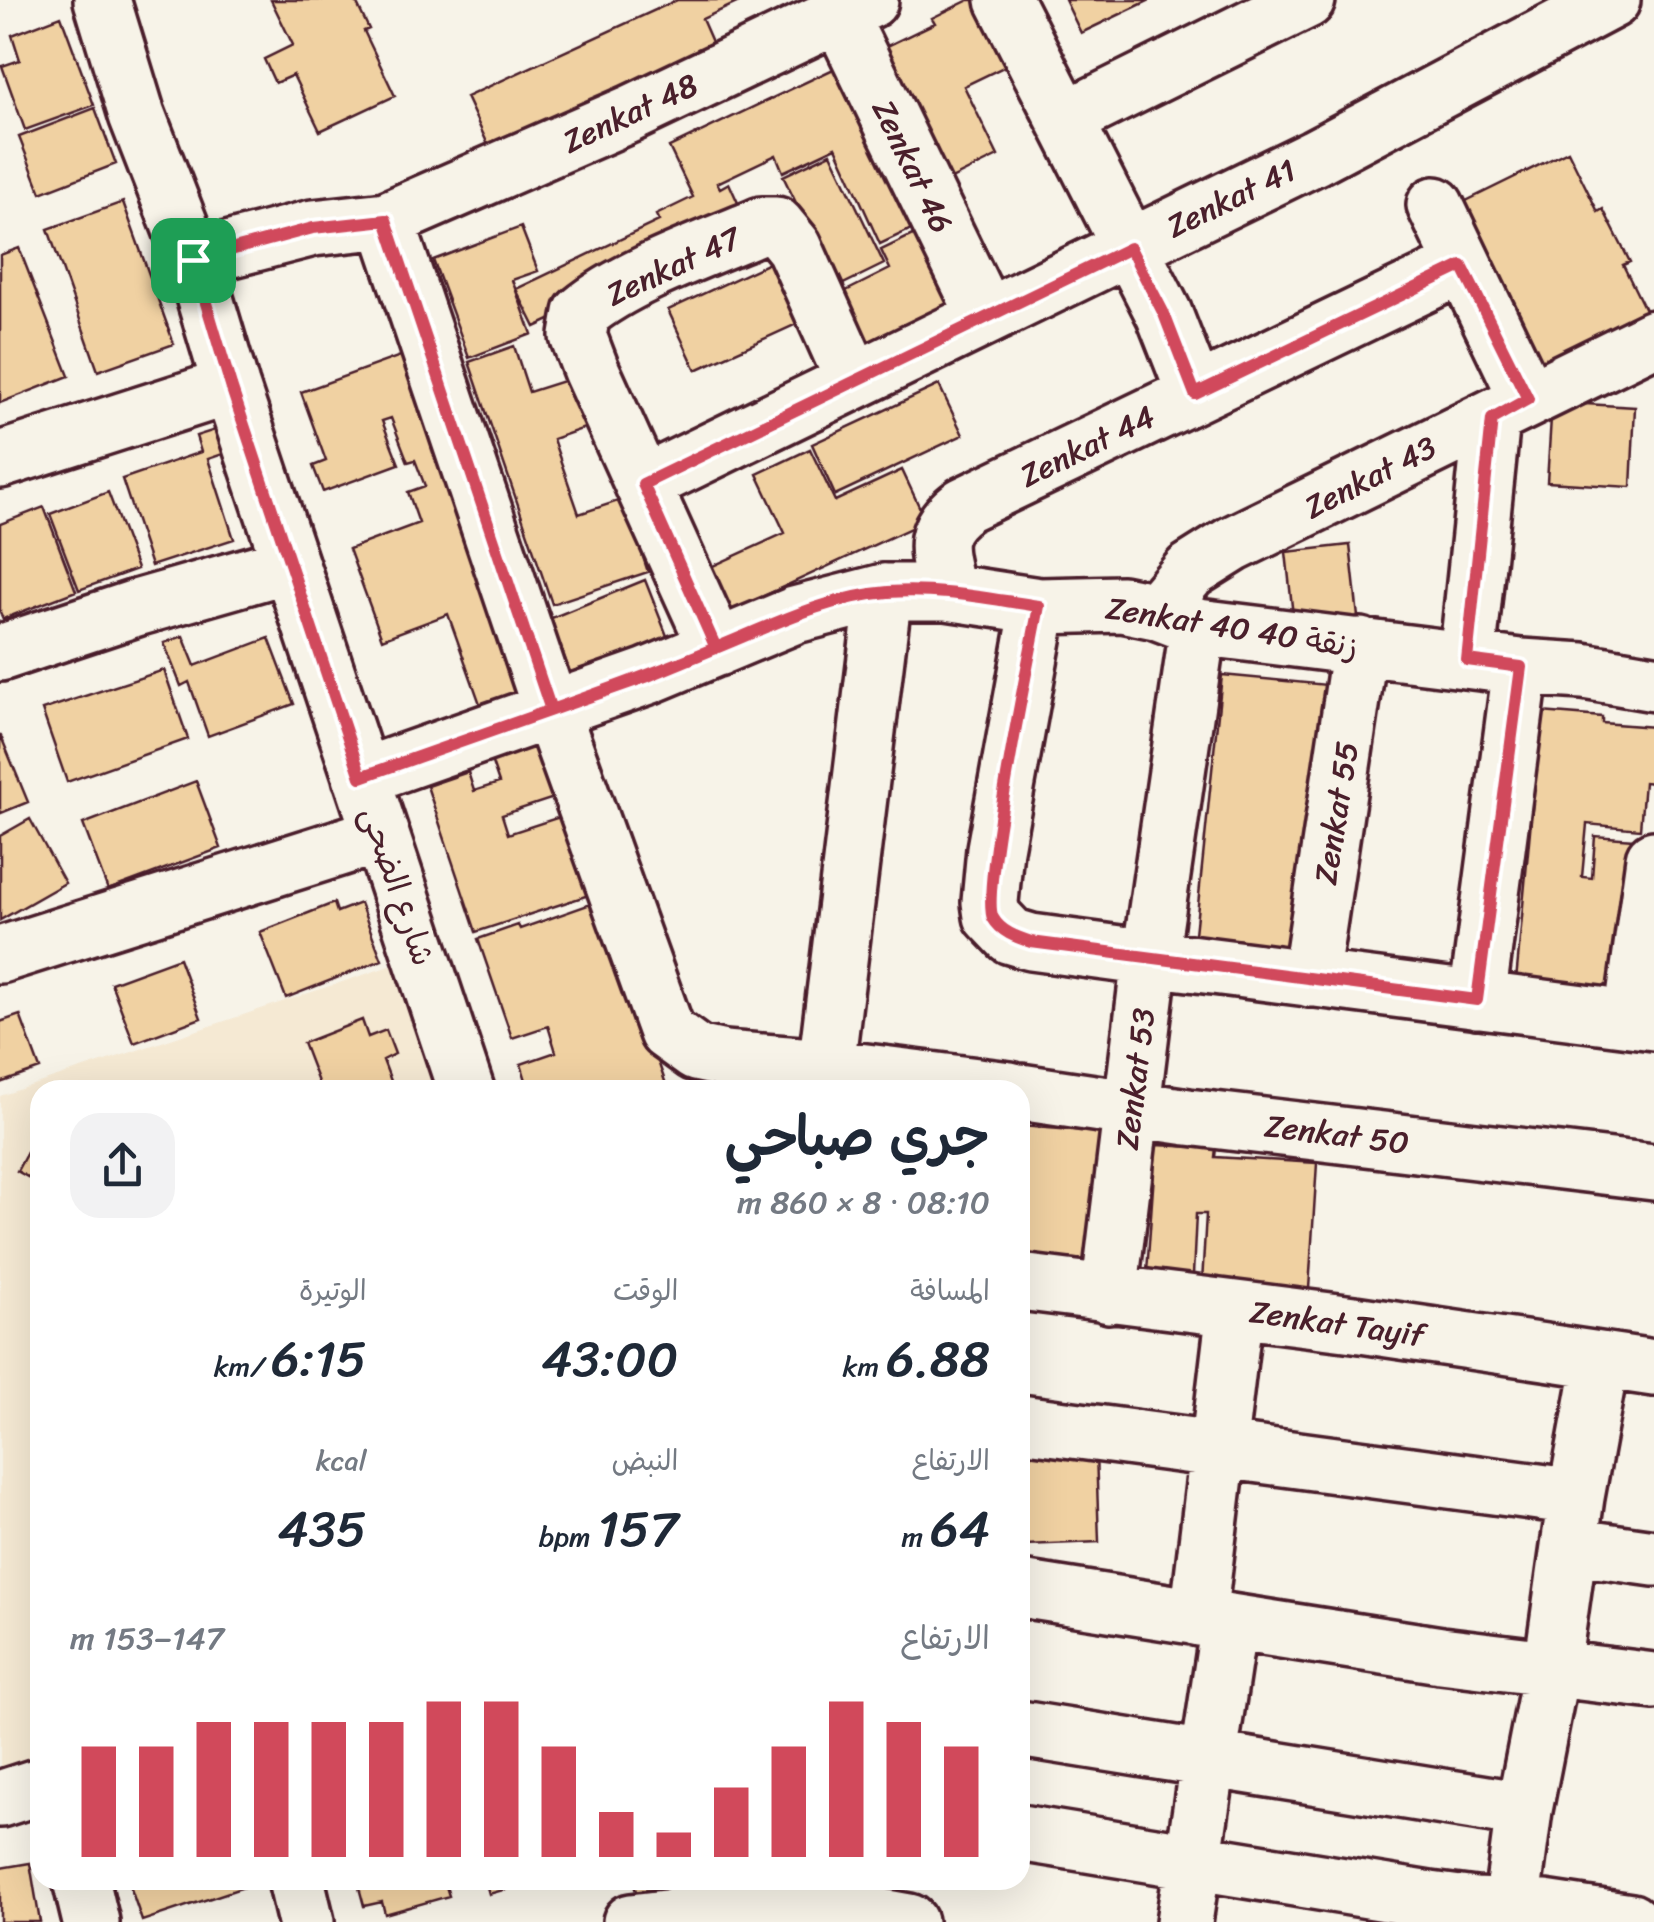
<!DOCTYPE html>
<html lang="ar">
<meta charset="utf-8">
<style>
body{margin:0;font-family:Sriracha,"Playpen Sans Arabic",sans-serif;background:#f2f2f3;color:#1f2937;direction:rtl;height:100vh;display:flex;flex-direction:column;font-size:38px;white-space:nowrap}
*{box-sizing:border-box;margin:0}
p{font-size:32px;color:#747a83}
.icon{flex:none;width:55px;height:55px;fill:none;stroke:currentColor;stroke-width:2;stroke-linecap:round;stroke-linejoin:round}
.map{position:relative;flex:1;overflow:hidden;direction:ltr}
.side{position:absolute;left:30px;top:1080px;width:1000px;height:810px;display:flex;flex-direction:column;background:#fff;border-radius:30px;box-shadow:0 10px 40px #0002;direction:rtl}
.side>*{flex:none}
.pin{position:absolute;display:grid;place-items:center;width:85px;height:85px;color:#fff;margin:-42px;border-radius:20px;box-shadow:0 5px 15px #0006}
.round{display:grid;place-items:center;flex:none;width:105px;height:105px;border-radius:30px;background:#f2f2f3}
.head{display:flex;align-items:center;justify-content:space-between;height:170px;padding:0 40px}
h1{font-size:55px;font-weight:600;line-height:75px}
.stats{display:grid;grid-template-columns:repeat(3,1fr);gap:15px;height:170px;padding:10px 40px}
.stats div{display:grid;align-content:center}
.stats b{font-size:50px;font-weight:600}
.stats small{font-size:28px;font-weight:400}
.stats p{font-size:28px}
.chart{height:280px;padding:20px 40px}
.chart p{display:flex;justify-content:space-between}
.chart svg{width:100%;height:180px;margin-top:10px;stroke:#d1495b;stroke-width:6}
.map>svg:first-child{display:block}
.built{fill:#f5e9d3}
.building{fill:#f0d1a2;stroke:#4a1f2b;stroke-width:2.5}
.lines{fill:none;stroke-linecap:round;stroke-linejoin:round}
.minor-casing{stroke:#4a1f2b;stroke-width:62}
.minor{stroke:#f7f3e8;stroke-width:55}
.route-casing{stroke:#fff;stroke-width:20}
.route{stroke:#d1495b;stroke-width:12}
.labels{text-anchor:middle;stroke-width:8;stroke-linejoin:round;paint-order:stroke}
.street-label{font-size:32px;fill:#4a1f2b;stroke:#f7f3e8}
</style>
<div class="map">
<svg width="1654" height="1922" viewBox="0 0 1654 1922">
<rect width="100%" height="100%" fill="#f7f3e8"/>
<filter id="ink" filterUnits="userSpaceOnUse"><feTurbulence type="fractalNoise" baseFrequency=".01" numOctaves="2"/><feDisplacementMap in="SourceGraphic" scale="20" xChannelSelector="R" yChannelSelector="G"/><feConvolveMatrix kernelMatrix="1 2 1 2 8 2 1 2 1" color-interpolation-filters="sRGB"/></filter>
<g filter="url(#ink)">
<path class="built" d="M 393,965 L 434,1090 L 40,1090 L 40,1754 L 0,1767 L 0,1096 Z"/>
<path class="building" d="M 271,0 L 355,0 L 369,29 L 364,31 L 395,96 L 320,131 L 293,75 L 275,83 L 264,59 L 293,45 Z
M 677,0 L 743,0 L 702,19 L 719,58 L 498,166 L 466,97 Z
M 969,0 L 979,0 L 1010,64 L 964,86 L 998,156 L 949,180 L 885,47 L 935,23 L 932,18 Z
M 1065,0 L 1150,0 L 1081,33 Z
M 61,16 L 94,105 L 25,130 L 2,66 L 20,60 L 12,35 Z
M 844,64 L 920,225 L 880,244 L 836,147 L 783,172 L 776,155 L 717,183 L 720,188 L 729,183 L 749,227 L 535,327 L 516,289 L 659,221 L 656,215 L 693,197 L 669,147 Z
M 95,108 L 116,164 L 41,193 L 19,137 Z
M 1568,151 L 1598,212 L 1603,209 L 1630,262 L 1623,265 L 1654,328 L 1550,379 L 1478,235 L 1458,205 Z
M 831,153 L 884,264 L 837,287 L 783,176 Z
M 123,202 L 174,344 L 98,371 L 48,229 Z
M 521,227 L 538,271 L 512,280 L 532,334 L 469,358 L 433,260 Z
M 925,229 L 967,317 L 870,365 L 836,296 L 890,269 L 881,250 Z
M 19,248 L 69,376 L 0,403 L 0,255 Z
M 782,257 L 810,318 L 696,370 L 668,310 Z
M 514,346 L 529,392 L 582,375 L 599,423 L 553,439 L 579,514 L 624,499 L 648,572 L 552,604 L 469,362 Z
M 425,347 L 541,697 L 485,718 L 448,614 L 382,639 L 349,549 L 419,523 L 408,492 L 425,486 L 415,460 L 408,462 L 391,418 L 382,421 L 399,464 L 323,492 L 313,466 L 326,461 L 301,392 Z
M 939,385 L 963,435 L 835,495 L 812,444 Z
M 1552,402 L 1635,407 L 1631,487 L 1547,482 Z
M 218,429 L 226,453 L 208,459 L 234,539 L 151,566 L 122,479 L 201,452 L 196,436 Z
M 810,449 L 835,501 L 902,470 L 926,521 L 727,613 L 706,569 L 785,533 L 757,474 Z
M 108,492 L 137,569 L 79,590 L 50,514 Z
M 44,507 L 76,591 L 3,619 L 0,612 L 0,524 Z
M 1350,545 L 1358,617 L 1294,625 L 1286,552 Z
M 645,580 L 671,646 L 575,684 L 549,619 Z
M 183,636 L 195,666 L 269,638 L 294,704 L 208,736 L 189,682 L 181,686 L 164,643 Z
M 164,670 L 188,739 L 67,782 L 42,710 Z
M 1222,675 L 1338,686 L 1304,963 L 1193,953 Z
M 1541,712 L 1602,717 L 1602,723 L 1654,727 L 1654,783 L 1644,782 L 1640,829 L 1587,824 L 1582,877 L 1592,878 L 1595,836 L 1633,839 L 1617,1006 L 1515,992 Z
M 0,734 L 28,802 L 1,813 L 0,810 Z
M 552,740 L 569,793 L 502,815 L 508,834 L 575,812 L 601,891 L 476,932 L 427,786 L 468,772 L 474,791 L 499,783 L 491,760 Z
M 196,781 L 221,848 L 108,890 L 83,824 Z
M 30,819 L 65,883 L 0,920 L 0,836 Z
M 602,900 L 668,1090 L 611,1090 L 607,1080 L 601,1082 L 604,1090 L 529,1090 L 521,1064 L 556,1052 L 548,1026 L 512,1038 L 478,939 L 518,925 L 520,929 Z
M 334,903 L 337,912 L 360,903 L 382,960 L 286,998 L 260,932 Z
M 179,958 L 201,1018 L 134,1043 L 111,983 Z
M 20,1015 L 40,1069 L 0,1083 L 0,1022 Z
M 362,1020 L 368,1037 L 386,1030 L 395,1054 L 383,1060 L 391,1081 L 369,1090 L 321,1090 L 303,1043 Z
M 1020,1126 L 1114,1133 L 1102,1261 L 1020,1255 Z
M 40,1128 L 40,1184 L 17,1171 Z
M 1156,1145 L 1216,1148 L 1215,1157 L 1317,1163 L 1309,1289 L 1202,1283 L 1206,1214 L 1196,1214 L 1193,1275 L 1147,1272 Z
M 1096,1452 L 1099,1542 L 1025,1545 L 1023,1454 Z
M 30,1863 L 40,1922 L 0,1922 L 0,1868 Z
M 128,1880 L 258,1880 L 259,1882 L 142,1921 Z
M 357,1880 L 444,1880 L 449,1896 L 385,1914 L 382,1902 L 364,1906 Z
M 485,1880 L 539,1880 L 489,1894 Z
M 632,1880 L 694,1880 L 696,1885 L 640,1902 Z"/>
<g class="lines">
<g class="minor-casing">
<path id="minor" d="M 102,0 L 137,115 L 193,259 L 231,386 L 466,1090
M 1004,0 L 1164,314 L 1195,393
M 839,14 L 986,317
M 1066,119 L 1307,0
M 1435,205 L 1528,399
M 386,220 L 551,710 L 667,1032 L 696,1053 L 724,1059 L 826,1067 L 1010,1090
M 193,259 L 313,228 L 386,220 L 630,114 L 870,0
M 0,460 L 231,386
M 643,484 L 1315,157 L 1612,0
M 947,592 C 938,553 927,532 964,505 L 1462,266
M 1039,606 L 995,849 L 990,902 L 992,916 L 1011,936 L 1031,942 L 1150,958 L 1654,1022
M 1156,611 L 1190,571 L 1233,544 L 1654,338
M 717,648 L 591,370 L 578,336 L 582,313 C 626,276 708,248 762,225 L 776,225 L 794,247 L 854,381
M 0,653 L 136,608 L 290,564
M 1467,660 L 1492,419
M 361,777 L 648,676 L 795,615 L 884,592 L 947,592 L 1039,606 L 1122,604 L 1156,611 L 1198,627 L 1521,667 L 1583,671 L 1654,683
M 0,955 L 380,835
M 1310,979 L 1360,646
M 1477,1000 L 1521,667
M 1632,1019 L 1654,859
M 826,1067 L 884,592
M 1020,1092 L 1188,1117 L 1654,1172
M 1020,1282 L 1354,1324 L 1654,1368
M 1109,1295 L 1150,958 L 1198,627
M 1020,1423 L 1576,1497
M 1569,1546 L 1654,1558
M 1020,1589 L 1441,1655 L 1654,1681
M 1198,1618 L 1235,1309
M 1020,1729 L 1524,1810
M 0,1799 L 40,1786
M 1020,1833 L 1430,1900 L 1475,1906 L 1544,1909 L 1631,1922
M 81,1880 L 91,1922
M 296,1880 L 306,1922
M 631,1922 L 741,1909 L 766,1901 L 804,1903 L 909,1922
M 1184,1922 L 1229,1623
M 1509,1922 L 1524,1810 L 1552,1667 L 1576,1497 L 1601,1361"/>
</g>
<use href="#minor" class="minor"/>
</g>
</g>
<g class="lines" filter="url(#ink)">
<g class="route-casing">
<path id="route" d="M 193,260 L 313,228 L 386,220 L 551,710 C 604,691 656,673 708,651 C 766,628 825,597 888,592 C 939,588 989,599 1039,606 C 1031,650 980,894 993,918 C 1001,932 1016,937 1031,942 L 1477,1000 L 1521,667 L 1467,660 L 1492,419 L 1528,399 L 1462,266 L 1195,394 L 1164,314 L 1130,248 L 643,484 L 716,648 L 648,676 L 361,777 L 231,386 L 193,260"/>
</g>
<use href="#route" class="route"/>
</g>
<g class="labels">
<g class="street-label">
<text transform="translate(630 113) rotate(-25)" y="11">Zenkat 48</text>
<text transform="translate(913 166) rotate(64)" y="11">Zenkat 46</text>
<text transform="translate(1231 198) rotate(-26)" y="11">Zenkat 41</text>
<text transform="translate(673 266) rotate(-25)" y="11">Zenkat 47</text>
<text transform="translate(1087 446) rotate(-26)" y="11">Zenkat 44</text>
<text transform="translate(1370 477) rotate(-27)" y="11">Zenkat 43</text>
<text transform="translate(1232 627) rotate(9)" y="11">Zenkat 40 زنقة 40</text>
<text transform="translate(1336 813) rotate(-81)" y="11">Zenkat 55</text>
<text transform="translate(398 886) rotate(71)" y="11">شارع الضحى</text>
<text transform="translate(1135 1079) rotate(-83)" y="11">Zenkat 53</text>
<text transform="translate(1337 1134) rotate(7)" y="11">Zenkat 50</text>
<text transform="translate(1337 1323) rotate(8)" y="11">Zenkat Tayif</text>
</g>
</g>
</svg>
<div class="pin" style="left:193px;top:260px;background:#1e9e55"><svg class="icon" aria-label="arrive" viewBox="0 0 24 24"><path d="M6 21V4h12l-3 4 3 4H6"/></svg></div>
<section class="side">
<div class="head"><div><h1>جري صباحي</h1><p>08:10 · 8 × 860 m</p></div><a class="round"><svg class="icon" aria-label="share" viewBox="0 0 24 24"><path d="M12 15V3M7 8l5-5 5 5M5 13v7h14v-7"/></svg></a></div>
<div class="stats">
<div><p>المسافة</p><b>6.88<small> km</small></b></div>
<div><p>الوقت</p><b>43:00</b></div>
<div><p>الوتيرة</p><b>6:15<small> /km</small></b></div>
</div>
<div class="stats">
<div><p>الارتفاع</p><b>64<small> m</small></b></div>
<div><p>النبض</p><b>157<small> bpm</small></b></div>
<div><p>kcal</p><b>435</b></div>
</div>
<div class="chart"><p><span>الارتفاع</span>147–153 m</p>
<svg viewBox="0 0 160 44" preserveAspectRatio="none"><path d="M5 44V17M15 44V17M25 44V11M35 44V11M45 44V11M55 44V11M65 44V6M75 44V6M85 44V17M95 44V33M105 44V38M115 44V27M125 44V17M135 44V6M145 44V11M155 44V17"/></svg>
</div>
</section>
</div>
